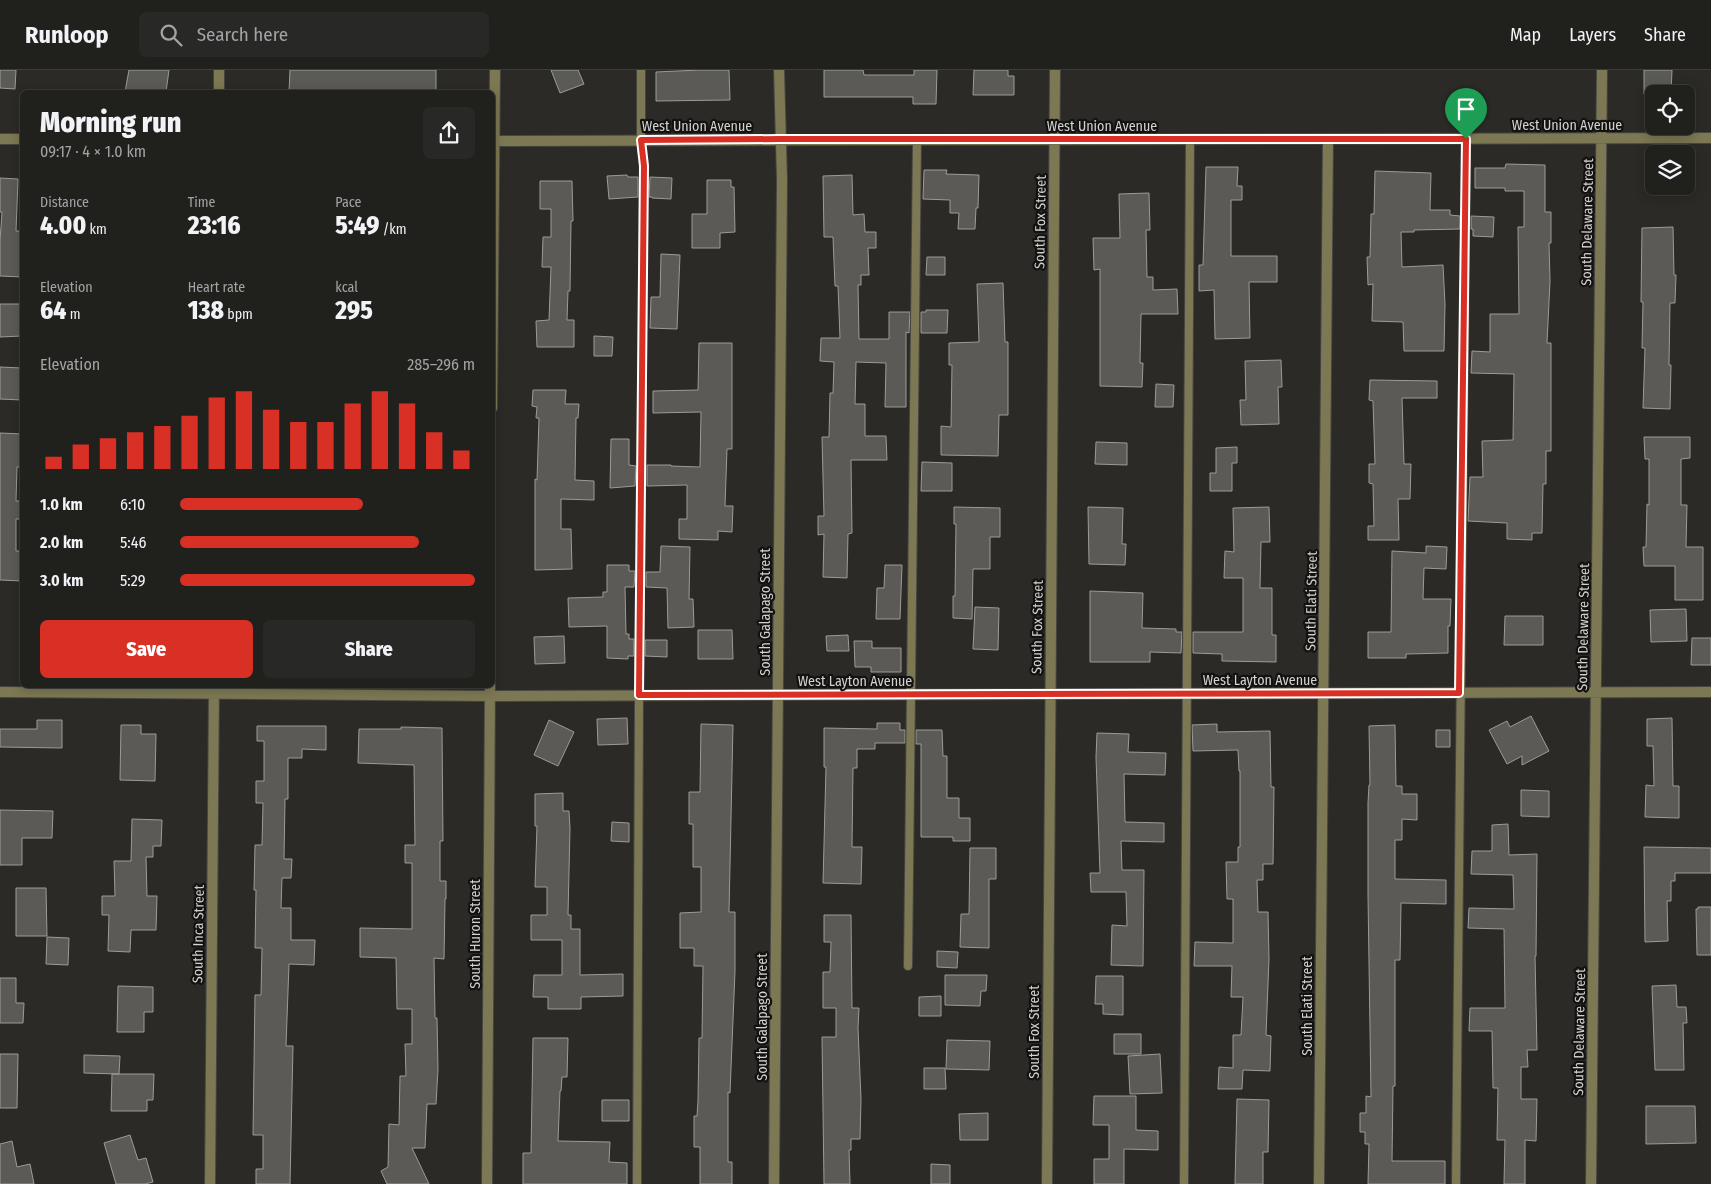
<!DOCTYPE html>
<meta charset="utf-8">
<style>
body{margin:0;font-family:"Fira Sans Condensed",sans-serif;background:#282826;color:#f1f3f6;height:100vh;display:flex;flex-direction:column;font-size:19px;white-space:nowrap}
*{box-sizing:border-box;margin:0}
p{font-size:16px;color:#a2a3a4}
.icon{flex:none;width:28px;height:28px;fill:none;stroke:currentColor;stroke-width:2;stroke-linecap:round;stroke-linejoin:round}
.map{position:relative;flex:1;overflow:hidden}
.panel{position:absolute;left:20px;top:20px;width:475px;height:598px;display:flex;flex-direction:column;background:#20201d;border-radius:8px;box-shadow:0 2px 12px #0003,0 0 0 1px #3d3e3b}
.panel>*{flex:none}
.fabs{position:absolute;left:1645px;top:15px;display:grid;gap:10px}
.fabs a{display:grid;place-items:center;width:50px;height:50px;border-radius:8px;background:#20201d;box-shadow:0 2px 12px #0003,0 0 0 1px #3d3e3b;font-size:25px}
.pin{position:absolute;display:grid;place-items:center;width:42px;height:42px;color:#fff;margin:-51px -21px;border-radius:50% 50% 50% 0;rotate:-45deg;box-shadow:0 0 5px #0007}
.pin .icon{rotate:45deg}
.round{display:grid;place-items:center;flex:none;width:52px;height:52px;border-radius:8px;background:#282826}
.summary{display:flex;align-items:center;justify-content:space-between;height:85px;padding:0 20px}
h1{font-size:28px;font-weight:800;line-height:38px}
.metrics{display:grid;grid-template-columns:repeat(3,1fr);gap:8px;height:85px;padding:5px 20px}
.metrics div{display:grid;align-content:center}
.metrics b{font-size:25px;font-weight:800}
.metrics small{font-size:14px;font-weight:400}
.metrics p{font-size:14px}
.chart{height:140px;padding:10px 20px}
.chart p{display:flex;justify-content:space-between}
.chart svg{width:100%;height:90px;margin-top:5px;stroke:#d93025;stroke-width:6}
.primary-button{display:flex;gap:10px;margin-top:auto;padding:10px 20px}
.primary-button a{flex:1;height:58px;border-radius:8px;background:#d93025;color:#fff;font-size:20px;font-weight:800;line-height:58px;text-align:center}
.primary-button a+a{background:#282826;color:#f1f3f6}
ul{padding:0 20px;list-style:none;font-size:16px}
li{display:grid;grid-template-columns:80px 60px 1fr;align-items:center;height:38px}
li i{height:12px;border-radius:6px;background:#d93025}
header{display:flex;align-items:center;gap:30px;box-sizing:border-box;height:70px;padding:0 25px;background:#20201d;border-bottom:1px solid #3d3e3b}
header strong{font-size:24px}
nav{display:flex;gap:28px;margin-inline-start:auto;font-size:18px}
.search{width:350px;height:45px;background:#282826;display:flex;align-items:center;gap:12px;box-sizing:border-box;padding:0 18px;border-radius:8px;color:#a2a3a4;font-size:19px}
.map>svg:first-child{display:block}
.building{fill:#5b5a56;stroke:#9c9b97}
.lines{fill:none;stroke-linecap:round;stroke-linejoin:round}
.lane-casing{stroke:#464542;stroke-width:10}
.street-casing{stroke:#464542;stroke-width:12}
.lane{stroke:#7c7853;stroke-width:8}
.street{stroke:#7c7853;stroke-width:10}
.route-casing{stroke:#fff;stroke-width:10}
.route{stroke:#d93025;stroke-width:6}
.labels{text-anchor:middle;stroke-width:4.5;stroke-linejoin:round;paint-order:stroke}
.street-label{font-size:14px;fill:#d2d2cf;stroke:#131211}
</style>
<header>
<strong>Runloop</strong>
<div class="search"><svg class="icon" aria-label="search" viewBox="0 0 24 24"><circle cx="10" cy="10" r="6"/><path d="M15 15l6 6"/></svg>Search here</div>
<nav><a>Map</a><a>Layers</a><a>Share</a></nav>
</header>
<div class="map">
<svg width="1711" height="1114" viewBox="0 0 1711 1114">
<rect width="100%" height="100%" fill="#2b2a27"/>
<path class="building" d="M 0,0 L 16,0 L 15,19 L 0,18 Z
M 129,0 L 169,0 L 166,22 L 125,22 Z
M 290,0 L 436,0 L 436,22 L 289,22 Z
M 551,0 L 578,0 L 584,14 L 560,23 Z
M 700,0 L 729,0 L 730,30 L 656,31 L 656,2 Z
M 824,0 L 863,0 L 864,5 L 914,5 L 914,0 L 937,0 L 936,34 L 913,34 L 913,27 L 824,27 Z
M 974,0 L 1008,0 L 1008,6 L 1014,6 L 1014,25 L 973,25 Z
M 1644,0 L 1672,0 L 1671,24 L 1644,24 Z
M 1506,94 L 1545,95 L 1545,142 L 1551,142 L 1551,173 L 1549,173 L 1550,211 L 1547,273 L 1551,273 L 1551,381 L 1546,381 L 1546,414 L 1543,414 L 1542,463 L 1532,463 L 1532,470 L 1507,469 L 1507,453 L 1468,451 L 1470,407 L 1483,407 L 1482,371 L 1513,370 L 1514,304 L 1471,303 L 1472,281 L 1490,282 L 1490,244 L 1519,244 L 1518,157 L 1524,157 L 1524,121 L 1505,121 L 1505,118 L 1475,118 L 1475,98 L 1505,98 Z
M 1206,97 L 1238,97 L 1237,116 L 1242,116 L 1242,130 L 1231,130 L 1231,186 L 1277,186 L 1277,212 L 1249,212 L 1250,268 L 1215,269 L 1214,220 L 1199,221 L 1199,195 L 1203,195 Z
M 924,100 L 947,100 L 946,104 L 979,105 L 978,138 L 976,138 L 975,159 L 958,159 L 959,143 L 950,143 L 950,130 L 923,129 Z
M 1375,101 L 1431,103 L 1430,140 L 1450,140 L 1450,145 L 1460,146 L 1460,159 L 1414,160 L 1414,162 L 1401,162 L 1402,197 L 1443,195 L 1445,234 L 1444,281 L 1404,281 L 1403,252 L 1372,251 L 1373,214 L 1368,215 L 1367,187 L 1370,187 L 1371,144 L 1374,144 Z
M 627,105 L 628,107 L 638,107 L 638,127 L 609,129 L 607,106 Z
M 852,105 L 853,145 L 864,144 L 865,162 L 876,162 L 876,178 L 868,178 L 869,205 L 861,205 L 861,215 L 858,215 L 859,269 L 889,269 L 889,242 L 910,242 L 909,263 L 906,262 L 906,337 L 885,337 L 886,293 L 856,292 L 855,334 L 865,334 L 865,366 L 886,366 L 887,390 L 851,390 L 852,463 L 848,464 L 847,508 L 823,507 L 824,464 L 818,465 L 818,446 L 824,446 L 822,367 L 829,367 L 830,323 L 833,323 L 834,292 L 820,291 L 821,268 L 840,268 L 838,216 L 835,216 L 833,167 L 824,167 L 823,106 Z
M 650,107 L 672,108 L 671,129 L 652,128 L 652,127 L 649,127 Z
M 0,108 L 18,109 L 16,161 L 22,161 L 22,207 L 0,206 L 0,171 L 2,142 L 0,142 Z
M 707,110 L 731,110 L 731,117 L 734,117 L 735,162 L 720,163 L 720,178 L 692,178 L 692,144 L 707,144 Z
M 540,111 L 572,111 L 573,151 L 571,151 L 570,221 L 568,221 L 567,250 L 574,250 L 574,277 L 537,277 L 536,251 L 549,250 L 551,197 L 542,197 L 543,167 L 551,167 L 551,139 L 540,139 Z
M 1149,123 L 1150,160 L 1146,160 L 1147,207 L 1153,207 L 1153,220 L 1177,219 L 1178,244 L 1141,244 L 1140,293 L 1143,293 L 1142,317 L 1100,316 L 1100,199 L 1094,200 L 1093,168 L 1120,168 L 1119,124 Z
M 1471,146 L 1494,147 L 1493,167 L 1473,166 L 1473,159 L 1471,159 Z
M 1673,157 L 1674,205 L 1676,205 L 1675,233 L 1670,233 L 1669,295 L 1671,295 L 1670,339 L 1643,338 L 1645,278 L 1642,278 L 1643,232 L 1641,232 L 1642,158 Z
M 661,184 L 680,185 L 677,259 L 650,258 L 651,227 L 660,227 Z
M 927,187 L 945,187 L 945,205 L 926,205 Z
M 1003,213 L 1005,272 L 1008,272 L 1008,345 L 999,345 L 998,386 L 941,385 L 941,356 L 951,357 L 952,295 L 949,295 L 949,273 L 979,272 L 977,214 Z
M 0,234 L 22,234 L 22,266 L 0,267 Z
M 926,240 L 948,240 L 947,263 L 921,263 L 921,242 L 926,242 Z
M 594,266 L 613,267 L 612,286 L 594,286 Z
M 699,273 L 732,273 L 732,379 L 727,379 L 725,436 L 733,436 L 732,462 L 718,461 L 718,470 L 679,469 L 679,449 L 687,449 L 687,415 L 647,416 L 647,395 L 671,395 L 671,396 L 700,397 L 701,342 L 653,343 L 653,321 L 698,320 Z
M 1281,290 L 1282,317 L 1278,317 L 1279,354 L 1241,355 L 1240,330 L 1246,330 L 1245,291 Z
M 0,297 L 22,298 L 22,330 L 0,329 Z
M 1370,310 L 1437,311 L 1437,328 L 1402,328 L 1404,394 L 1411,394 L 1410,429 L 1398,429 L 1399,470 L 1368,470 L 1368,456 L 1374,456 L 1373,414 L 1369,413 L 1369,394 L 1375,394 L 1373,331 L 1369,330 Z
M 1156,314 L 1174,315 L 1173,337 L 1155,337 Z
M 533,320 L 566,320 L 565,334 L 579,334 L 578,348 L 576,348 L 575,410 L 594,411 L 594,430 L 561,429 L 561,459 L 571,459 L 572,499 L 535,500 L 535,409 L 537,410 L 539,348 L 536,348 L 537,337 L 532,336 Z
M 0,363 L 22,364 L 22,397 L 17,397 L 16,431 L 22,431 L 22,449 L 16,449 L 16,481 L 22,481 L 22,511 L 0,510 Z
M 1644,367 L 1690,367 L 1690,388 L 1681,389 L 1681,435 L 1687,435 L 1686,477 L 1703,477 L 1703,530 L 1675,530 L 1675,496 L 1644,496 L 1643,477 L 1646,477 L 1647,434 L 1649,435 L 1649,389 L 1645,389 Z
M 611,369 L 629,369 L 629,395 L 636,396 L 635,416 L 610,418 Z
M 1096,372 L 1127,373 L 1127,395 L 1095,394 Z
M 1237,377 L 1237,393 L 1232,393 L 1232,421 L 1210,421 L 1210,403 L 1216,403 L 1216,378 Z
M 922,392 L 952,393 L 952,421 L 921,421 Z
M 954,437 L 1000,438 L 1000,467 L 990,467 L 990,499 L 973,499 L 972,549 L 953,548 L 953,526 L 955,526 L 956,454 L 954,454 Z
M 1088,437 L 1123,438 L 1122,474 L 1126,474 L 1125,495 L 1089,494 Z
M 1269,437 L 1270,472 L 1261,472 L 1260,518 L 1272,518 L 1272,565 L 1276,565 L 1276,592 L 1222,591 L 1222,584 L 1193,583 L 1193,562 L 1243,562 L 1243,508 L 1224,508 L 1225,481 L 1234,482 L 1233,438 Z
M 661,476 L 690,477 L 689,529 L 693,529 L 694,557 L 668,558 L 667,518 L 646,517 L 646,502 L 660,502 Z
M 1426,476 L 1447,477 L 1446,499 L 1424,498 L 1423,529 L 1451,529 L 1450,556 L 1448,556 L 1448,583 L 1406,584 L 1406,588 L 1368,588 L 1368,562 L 1391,562 L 1392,481 L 1426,483 Z
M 607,495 L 629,495 L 629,501 L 635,501 L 634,517 L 625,517 L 626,564 L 629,564 L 629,569 L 634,569 L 634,586 L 628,586 L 628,589 L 607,588 L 607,556 L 569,557 L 568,528 L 603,527 L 603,522 L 607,522 Z
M 885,495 L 902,495 L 900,549 L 876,549 L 877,518 L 884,518 Z
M 1090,521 L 1143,523 L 1142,558 L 1176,559 L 1176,562 L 1182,562 L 1181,583 L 1150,582 L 1150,592 L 1090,592 Z
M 975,537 L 999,538 L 998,580 L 973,579 Z
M 1686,539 L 1687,571 L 1651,572 L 1650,540 Z
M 1505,546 L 1543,546 L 1543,575 L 1504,575 Z
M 698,560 L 732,560 L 733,589 L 698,589 Z
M 848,565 L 849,581 L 827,581 L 826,566 Z
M 564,566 L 565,593 L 535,594 L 534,567 Z
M 1692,568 L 1711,568 L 1711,595 L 1691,595 Z
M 645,570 L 667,570 L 667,587 L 645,586 Z
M 854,571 L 872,571 L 872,578 L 901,578 L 901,602 L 871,602 L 871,597 L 855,597 Z
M 1531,646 L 1549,681 L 1522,695 L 1522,686 L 1507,694 L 1489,660 L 1507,651 L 1510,657 Z
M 627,648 L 628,674 L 598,675 L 597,649 Z
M 1672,648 L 1673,716 L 1679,716 L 1679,748 L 1645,747 L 1646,715 L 1654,716 L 1653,676 L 1647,676 L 1647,649 Z
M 37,650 L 62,650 L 62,678 L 0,677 L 0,659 L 37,659 Z
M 549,650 L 574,662 L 558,696 L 534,685 Z
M 877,653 L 900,653 L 900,660 L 905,660 L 905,673 L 875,673 L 875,679 L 857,679 L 857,698 L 853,698 L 852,777 L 862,777 L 861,814 L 823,813 L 826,697 L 824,697 L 824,658 L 877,659 Z
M 701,654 L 733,655 L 729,842 L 735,842 L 735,901 L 730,1023 L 728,1022 L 728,1092 L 732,1092 L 732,1114 L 700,1114 L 700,1077 L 694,1077 L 694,1046 L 697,1046 L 698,1031 L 699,968 L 702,968 L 703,896 L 694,896 L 694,878 L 680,878 L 680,843 L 701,842 L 701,797 L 693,797 L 693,754 L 689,754 L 689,722 L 700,722 Z
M 1217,654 L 1217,662 L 1270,661 L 1271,717 L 1274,717 L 1273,794 L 1263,794 L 1263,810 L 1257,810 L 1258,842 L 1268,842 L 1269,889 L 1266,965 L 1271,966 L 1270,1001 L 1243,1000 L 1242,1019 L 1218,1019 L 1219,997 L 1233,998 L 1233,965 L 1241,965 L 1243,927 L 1231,927 L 1232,896 L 1194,896 L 1195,872 L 1233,873 L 1233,829 L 1227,829 L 1226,792 L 1238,792 L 1238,777 L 1240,777 L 1240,701 L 1239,701 L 1238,680 L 1193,681 L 1192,655 Z
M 121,655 L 141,655 L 141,664 L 156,664 L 155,711 L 120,710 Z
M 1395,655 L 1396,716 L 1402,716 L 1402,724 L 1417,724 L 1417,750 L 1402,749 L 1402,770 L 1395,770 L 1395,809 L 1446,810 L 1446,834 L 1401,833 L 1400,890 L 1395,890 L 1395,1016 L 1393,1016 L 1392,1091 L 1445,1091 L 1445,1114 L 1368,1114 L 1369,1074 L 1365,1074 L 1365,1062 L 1360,1062 L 1360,1043 L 1366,1043 L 1366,1026 L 1371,1027 L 1368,825 L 1368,733 L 1369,715 L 1370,715 L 1369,656 Z
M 257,656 L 326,656 L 326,680 L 302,679 L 302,688 L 288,688 L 288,729 L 285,729 L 284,789 L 292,789 L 291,808 L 282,808 L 281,838 L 291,838 L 291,870 L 315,870 L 314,895 L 289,894 L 286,976 L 293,976 L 290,1114 L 256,1114 L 256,1099 L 263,1099 L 263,1065 L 253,1065 L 255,925 L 261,925 L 262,878 L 255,878 L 256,820 L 254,820 L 255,775 L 262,775 L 263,733 L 256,733 L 256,711 L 264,711 L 264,671 L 257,671 Z
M 401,657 L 442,658 L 443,771 L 440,771 L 440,811 L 446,811 L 446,829 L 445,829 L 444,889 L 434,888 L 435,948 L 437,948 L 438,999 L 436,1034 L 427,1034 L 425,1078 L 412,1078 L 429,1114 L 387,1114 L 381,1101 L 388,1097 L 389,1054 L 399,1055 L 400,1006 L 406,1006 L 405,974 L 412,974 L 412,939 L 397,939 L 396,888 L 360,887 L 360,858 L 412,859 L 412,793 L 405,793 L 405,775 L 415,775 L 414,695 L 358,693 L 359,659 L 401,659 Z
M 916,660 L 942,660 L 943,686 L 947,686 L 947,728 L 959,728 L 959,748 L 970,748 L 970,771 L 953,771 L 953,767 L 921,767 L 921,674 L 916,674 Z
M 1436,660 L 1450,660 L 1450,677 L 1436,677 Z
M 1097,663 L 1129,664 L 1128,682 L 1166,683 L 1165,705 L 1124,704 L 1125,752 L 1164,753 L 1164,772 L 1121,771 L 1122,800 L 1144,800 L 1143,896 L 1111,895 L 1112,855 L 1127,856 L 1126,822 L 1091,822 L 1090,803 L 1100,803 L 1096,687 Z
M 1521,720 L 1549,721 L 1549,747 L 1521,746 Z
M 563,723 L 563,741 L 569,741 L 570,758 L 568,845 L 571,845 L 571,859 L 580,859 L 580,905 L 623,904 L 623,926 L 581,927 L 581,939 L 548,939 L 548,927 L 533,927 L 534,905 L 562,905 L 562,870 L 531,870 L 531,845 L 547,845 L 547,817 L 535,817 L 537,756 L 535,756 L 535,724 Z
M 0,740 L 53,741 L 52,768 L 22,768 L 22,795 L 0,795 Z
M 132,749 L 162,750 L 161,776 L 153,776 L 153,787 L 146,787 L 147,826 L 157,826 L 156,860 L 131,860 L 130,882 L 108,881 L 109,845 L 102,845 L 102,826 L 115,826 L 114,791 L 131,791 Z
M 612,752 L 629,753 L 629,772 L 611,771 Z
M 1508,754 L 1509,785 L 1537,784 L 1536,886 L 1535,886 L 1537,980 L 1527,980 L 1528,997 L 1521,997 L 1521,1029 L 1537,1029 L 1536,1071 L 1525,1070 L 1525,1114 L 1504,1114 L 1505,1070 L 1497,1070 L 1498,1018 L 1493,1018 L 1492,961 L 1469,961 L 1470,938 L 1505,938 L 1504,859 L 1468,858 L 1469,838 L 1514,839 L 1513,805 L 1471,804 L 1472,781 L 1492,781 L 1492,755 Z
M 1644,777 L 1711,778 L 1711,803 L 1675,803 L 1675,811 L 1671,811 L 1671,831 L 1667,831 L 1668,871 L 1645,872 Z
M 970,778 L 996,778 L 996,809 L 989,809 L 989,878 L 960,877 L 961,844 L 969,844 Z
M 16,818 L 46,818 L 47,866 L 16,866 Z
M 1698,837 L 1711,837 L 1711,885 L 1697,885 L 1696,839 L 1698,839 Z
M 824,845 L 851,845 L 852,938 L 859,938 L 858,958 L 861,1029 L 860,1069 L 851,1069 L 851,1080 L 849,1080 L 850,1114 L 824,1114 L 822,967 L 836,967 L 836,938 L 823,938 L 823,902 L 830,902 L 831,872 L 824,872 Z
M 47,867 L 69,868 L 68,895 L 46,894 Z
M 937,881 L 958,882 L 957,898 L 937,897 Z
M 945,905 L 987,905 L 986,921 L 981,921 L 980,936 L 945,935 Z
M 1096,906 L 1123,906 L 1123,945 L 1103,944 L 1103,934 L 1095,934 Z
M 0,908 L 16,908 L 16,933 L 24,933 L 23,953 L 0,953 Z
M 1676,915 L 1677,937 L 1686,937 L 1687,953 L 1683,953 L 1684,1000 L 1655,1000 L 1652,916 Z
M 118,916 L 153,917 L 153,942 L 144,942 L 144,962 L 117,962 Z
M 941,926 L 941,946 L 919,946 L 919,927 Z
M 1114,964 L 1141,964 L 1141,984 L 1114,984 Z
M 533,968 L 568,968 L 567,1007 L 562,1007 L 561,1021 L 560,1021 L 558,1071 L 610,1072 L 609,1092 L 627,1093 L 627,1114 L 523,1114 L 523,1083 L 531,1083 Z
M 947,970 L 990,971 L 989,1000 L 946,999 Z
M 0,984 L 18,984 L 17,1038 L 0,1038 Z
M 1160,984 L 1162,1023 L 1130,1024 L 1128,986 Z
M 84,985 L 120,986 L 119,1004 L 84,1003 Z
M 924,998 L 945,998 L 946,1019 L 924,1019 Z
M 112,1004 L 154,1004 L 153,1030 L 147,1030 L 147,1041 L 111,1041 Z
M 1094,1026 L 1136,1026 L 1136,1060 L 1158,1061 L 1158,1080 L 1124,1079 L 1124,1114 L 1094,1114 L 1094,1089 L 1109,1089 L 1109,1055 L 1093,1055 Z
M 1237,1029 L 1269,1030 L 1268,1082 L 1263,1082 L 1263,1114 L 1235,1114 Z
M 602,1030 L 629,1030 L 629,1051 L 602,1051 Z
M 1646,1036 L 1695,1036 L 1696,1073 L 1646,1074 Z
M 988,1043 L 988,1070 L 960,1070 L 959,1044 Z
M 130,1065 L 138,1090 L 146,1088 L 153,1112 L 145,1114 L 116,1114 L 104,1073 Z
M 12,1071 L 17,1097 L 30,1094 L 34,1114 L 0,1114 L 0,1074 Z
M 931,1094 L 950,1095 L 950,1114 L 931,1114 Z"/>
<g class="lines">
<g class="lane-casing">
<path id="lane" d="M 908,896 L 917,70
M 637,1114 L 639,625 L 644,97 L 641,70 L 641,0
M 1184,1114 L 1190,69
M 1456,1114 L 1466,69"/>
</g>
<g class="street-casing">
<path id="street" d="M 219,22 L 219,0
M 0,69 L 22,69
M 492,71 L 1711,68
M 492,338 L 495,0
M 0,622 L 490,626 L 1711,622
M 210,1114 L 214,615
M 487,1114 L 490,615
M 774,1114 L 782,110 L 779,0
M 1047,1114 L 1055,0
M 1319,1114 L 1328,69
M 1591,1114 L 1602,0"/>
</g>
<use href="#lane" class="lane"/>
<use href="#street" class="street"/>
</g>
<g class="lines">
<g class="route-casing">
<path id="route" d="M 780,69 L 1466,69 L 1459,623 L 639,625 L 644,96 L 641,70 Z"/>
</g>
<use href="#route" class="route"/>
</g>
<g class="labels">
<g class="street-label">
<text x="1567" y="60">West Union Avenue</text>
<text x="697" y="61">West Union Avenue</text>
<text x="1102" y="61">West Union Avenue</text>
<text transform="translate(1040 152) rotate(-89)" y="5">South Fox Street</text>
<text transform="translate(1587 152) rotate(-89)" y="5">South Delaware Street</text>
<text transform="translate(1311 531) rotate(-89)" y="5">South Elati Street</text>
<text transform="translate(765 542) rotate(-90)" y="5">South Galapago Street</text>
<text transform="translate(1037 557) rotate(-89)" y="5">South Fox Street</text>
<text transform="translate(1583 557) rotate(-89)" y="5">South Delaware Street</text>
<text x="1260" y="615">West Layton Avenue</text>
<text x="855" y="616">West Layton Avenue</text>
<text transform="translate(198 864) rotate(-89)" y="5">South Inca Street</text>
<text transform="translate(475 864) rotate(-90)" y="5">South Huron Street</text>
<text transform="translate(1307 936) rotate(-90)" y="5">South Elati Street</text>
<text transform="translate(762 947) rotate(-90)" y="5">South Galapago Street</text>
<text transform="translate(1034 962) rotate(-90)" y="5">South Fox Street</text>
<text transform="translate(1579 962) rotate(-89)" y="5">South Delaware Street</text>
</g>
</g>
</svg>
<div class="fabs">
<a><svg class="icon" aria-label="locate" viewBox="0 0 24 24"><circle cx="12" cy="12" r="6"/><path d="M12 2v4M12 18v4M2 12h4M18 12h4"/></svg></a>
<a><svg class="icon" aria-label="layers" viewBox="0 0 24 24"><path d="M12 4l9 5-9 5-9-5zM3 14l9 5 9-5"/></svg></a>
</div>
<div class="pin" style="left:1466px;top:69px;background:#1e9e55"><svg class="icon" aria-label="arrive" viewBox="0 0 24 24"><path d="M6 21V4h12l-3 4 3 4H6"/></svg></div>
<section class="panel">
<div class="summary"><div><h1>Morning run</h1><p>09:17 · 4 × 1.0 km</p></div><a class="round"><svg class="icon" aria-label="share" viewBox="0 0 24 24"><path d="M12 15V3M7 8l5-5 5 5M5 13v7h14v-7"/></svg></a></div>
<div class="metrics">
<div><p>Distance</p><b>4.00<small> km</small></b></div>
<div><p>Time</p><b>23:16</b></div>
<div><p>Pace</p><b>5:49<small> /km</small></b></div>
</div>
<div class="metrics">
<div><p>Elevation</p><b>64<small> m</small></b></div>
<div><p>Heart rate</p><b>138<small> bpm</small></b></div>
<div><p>kcal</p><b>295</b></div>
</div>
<div class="chart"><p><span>Elevation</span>285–296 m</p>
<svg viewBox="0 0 160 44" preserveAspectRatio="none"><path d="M5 44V38M15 44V32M25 44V29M35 44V26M45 44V23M55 44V18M65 44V9M75 44V6M85 44V15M95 44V21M105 44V21M115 44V12M125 44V6M135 44V12M145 44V26M155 44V35"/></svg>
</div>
<ul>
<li><b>1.0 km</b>6:10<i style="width:62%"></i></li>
<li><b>2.0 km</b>5:46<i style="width:81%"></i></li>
<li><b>3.0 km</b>5:29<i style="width:100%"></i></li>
</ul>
<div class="primary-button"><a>Save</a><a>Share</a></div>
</section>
</div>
